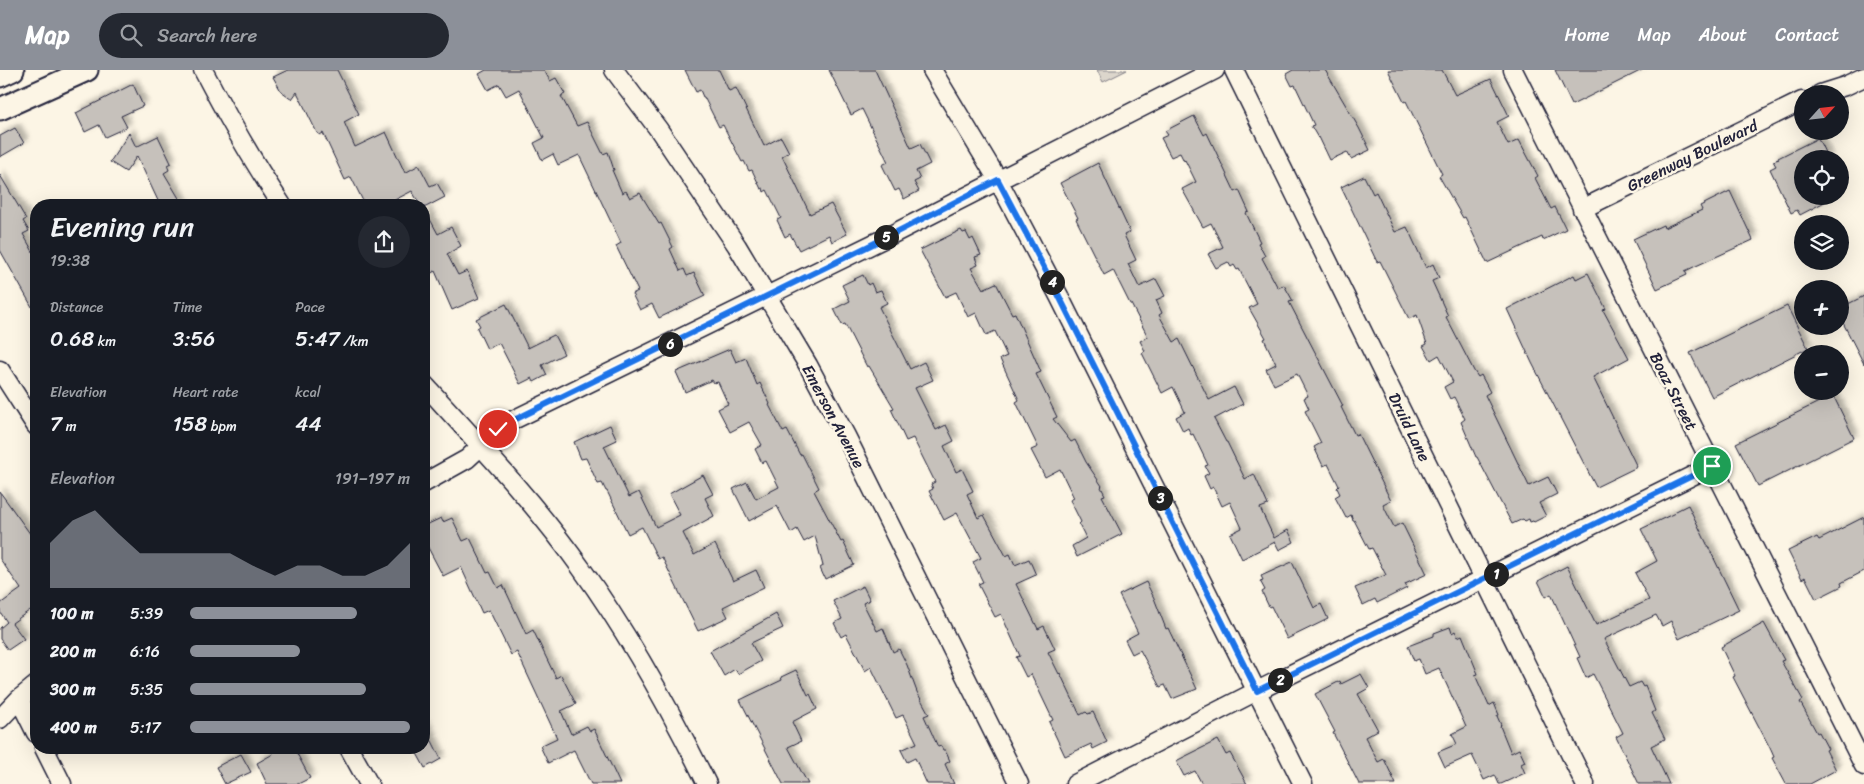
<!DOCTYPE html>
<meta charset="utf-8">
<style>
body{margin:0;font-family:Sriracha,sans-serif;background:#242831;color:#f1f3f6;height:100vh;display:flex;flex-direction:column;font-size:19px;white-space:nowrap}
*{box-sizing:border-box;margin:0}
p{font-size:16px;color:#9ea1a6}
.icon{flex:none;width:28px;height:28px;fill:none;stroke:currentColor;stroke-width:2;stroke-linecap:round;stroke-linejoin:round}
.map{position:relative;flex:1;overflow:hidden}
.sheet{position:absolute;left:30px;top:129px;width:400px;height:555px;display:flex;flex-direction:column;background:#171b24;border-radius:20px;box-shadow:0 5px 20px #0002}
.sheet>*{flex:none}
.needle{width:32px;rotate:63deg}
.tools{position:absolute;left:1794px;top:15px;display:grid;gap:10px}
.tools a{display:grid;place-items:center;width:55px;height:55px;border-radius:50%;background:#171b24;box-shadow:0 5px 20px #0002;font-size:25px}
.pin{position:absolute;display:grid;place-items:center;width:42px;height:42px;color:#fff;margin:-21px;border:2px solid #fff;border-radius:50%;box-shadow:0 1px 5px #0007}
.km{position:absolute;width:25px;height:25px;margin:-12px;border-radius:50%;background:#222;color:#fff;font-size:14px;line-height:25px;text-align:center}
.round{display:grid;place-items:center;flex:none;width:52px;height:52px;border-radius:26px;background:#242831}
.head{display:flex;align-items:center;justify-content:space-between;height:85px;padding:0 20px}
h1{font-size:28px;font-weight:600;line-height:38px}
.figures{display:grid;grid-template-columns:repeat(3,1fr);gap:8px;height:85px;padding:5px 20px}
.figures div{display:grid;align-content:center}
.figures b{font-size:21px;font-weight:600}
.figures small{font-size:14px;font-weight:400}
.figures p{font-size:14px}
.chart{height:140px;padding:10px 20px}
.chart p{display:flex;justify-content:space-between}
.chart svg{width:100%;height:90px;margin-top:5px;fill:#8c9099;opacity:.7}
ul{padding:0 20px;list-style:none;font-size:16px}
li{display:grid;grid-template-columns:80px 60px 1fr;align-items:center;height:38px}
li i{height:12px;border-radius:6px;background:#8c9099}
header{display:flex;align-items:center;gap:30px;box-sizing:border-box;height:70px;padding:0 25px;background:#8c9099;color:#fff}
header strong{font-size:24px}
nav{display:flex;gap:28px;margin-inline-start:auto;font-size:18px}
.search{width:350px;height:45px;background:#242831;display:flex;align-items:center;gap:12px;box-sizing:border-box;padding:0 18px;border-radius:28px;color:#9ea1a6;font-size:19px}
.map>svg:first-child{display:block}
.green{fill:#dcd6cc;stroke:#7f7c84}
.building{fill:#c6c1bb;stroke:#22223b;filter:url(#shadow)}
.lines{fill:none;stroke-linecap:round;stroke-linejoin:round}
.minor-casing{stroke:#22223b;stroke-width:21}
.major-casing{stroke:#22223b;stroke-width:25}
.minor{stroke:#fcf5e5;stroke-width:18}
.major{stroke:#fcf5e5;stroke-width:21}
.route-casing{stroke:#fff;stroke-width:10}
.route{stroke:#1a73e8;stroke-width:6}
.labels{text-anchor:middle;stroke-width:5;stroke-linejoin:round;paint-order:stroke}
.street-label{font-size:16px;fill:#22223b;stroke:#fcf5e5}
</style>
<header>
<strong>Map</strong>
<div class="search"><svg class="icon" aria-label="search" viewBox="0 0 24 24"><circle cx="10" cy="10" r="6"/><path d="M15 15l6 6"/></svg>Search here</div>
<nav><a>Home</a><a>Map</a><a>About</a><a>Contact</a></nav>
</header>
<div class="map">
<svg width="1864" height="714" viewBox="0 0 1864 714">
<defs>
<filter id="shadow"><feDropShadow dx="4.5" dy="-4.5" stdDeviation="2.5" flood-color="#0004"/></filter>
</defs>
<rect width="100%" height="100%" fill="#fcf5e5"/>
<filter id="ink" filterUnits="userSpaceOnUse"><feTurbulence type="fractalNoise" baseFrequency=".02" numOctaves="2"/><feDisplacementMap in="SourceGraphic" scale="10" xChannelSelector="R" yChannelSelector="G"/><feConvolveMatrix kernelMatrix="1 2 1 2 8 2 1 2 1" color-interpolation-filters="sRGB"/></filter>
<g filter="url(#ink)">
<path class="green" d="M 1097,0 L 1127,0 L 1103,12 Z"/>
<path class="building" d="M 288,0 L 337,0 L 359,44 L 344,52 L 355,77 L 386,62 L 405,103 L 419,95 L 430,116 L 437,113 L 445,127 L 424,138 L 438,164 L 451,157 L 461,176 L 447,184 L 458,205 L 467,201 L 479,228 L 452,240 L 435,201 L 424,207 L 424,135 L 420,135 L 412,121 L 385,135 L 365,135 L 351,107 L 345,110 L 323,63 L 320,65 L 317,63 L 297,22 L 292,29 L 281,21 L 273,7 Z
M 486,0 L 544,0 L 550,11 L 556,8 L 565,24 L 561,26 L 577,56 L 587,52 L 603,84 L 608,82 L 614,100 L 612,100 L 622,123 L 626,121 L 630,128 L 640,123 L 659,154 L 661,153 L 673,177 L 670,179 L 680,201 L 684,199 L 687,206 L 694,203 L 705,226 L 659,248 L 652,234 L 640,240 L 632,224 L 638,221 L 616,176 L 621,173 L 579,85 L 558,95 L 553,84 L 542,90 L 534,73 L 544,68 L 519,19 L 506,26 L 499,14 L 488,20 L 479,4 Z
M 685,0 L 719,0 L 729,21 L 736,18 L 764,76 L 781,67 L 789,82 L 782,86 L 810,144 L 831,134 L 847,164 L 832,172 L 829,165 L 799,180 L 790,164 L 785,167 L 777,150 L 781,148 L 767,120 L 764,122 L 763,118 L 761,119 L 752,100 L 749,101 L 744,91 L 742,92 L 725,59 L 723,55 L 719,57 L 704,27 L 703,27 L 700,20 L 696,22 Z
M 829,0 L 875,0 L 911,78 L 920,74 L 930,94 L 916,101 L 920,109 L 914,112 L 919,121 L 904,129 L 899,119 L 895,121 L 882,95 L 888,92 L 862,39 L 851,45 Z
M 1293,0 L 1325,0 L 1359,58 L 1370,80 L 1351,89 L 1347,82 L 1330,90 L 1319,67 L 1318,68 L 1311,56 L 1314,55 L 1295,15 L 1292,16 L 1286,4 Z
M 1388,0 L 1442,0 L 1455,25 L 1491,9 L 1509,46 L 1497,52 L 1508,75 L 1519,70 L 1538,106 L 1535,108 L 1551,139 L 1555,137 L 1566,159 L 1543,170 L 1542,167 L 1487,193 L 1465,147 L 1463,148 L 1439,106 L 1442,104 L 1406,31 L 1404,32 Z
M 1555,0 L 1642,0 L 1572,35 Z
M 133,14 L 143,36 L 121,46 L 127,57 L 105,67 L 99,55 L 85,62 L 76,43 Z
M 1194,46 L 1204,65 L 1207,63 L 1235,122 L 1239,120 L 1249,142 L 1246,143 L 1260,172 L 1258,173 L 1265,186 L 1262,188 L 1278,218 L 1284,215 L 1293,231 L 1289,232 L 1343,336 L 1341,337 L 1355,365 L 1358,364 L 1391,431 L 1383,435 L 1394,457 L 1402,453 L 1427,504 L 1405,514 L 1407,518 L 1377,533 L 1375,529 L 1363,535 L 1355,518 L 1386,505 L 1372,478 L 1369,479 L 1354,450 L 1353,450 L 1351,445 L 1346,448 L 1335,427 L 1340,424 L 1337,418 L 1339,416 L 1328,394 L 1323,396 L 1314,377 L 1321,373 L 1305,341 L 1309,339 L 1304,328 L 1308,326 L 1297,304 L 1274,315 L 1266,299 L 1276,294 L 1264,269 L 1266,268 L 1249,238 L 1257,234 L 1239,199 L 1237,200 L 1234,195 L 1231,197 L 1228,192 L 1216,198 L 1208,184 L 1223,177 L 1211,153 L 1203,157 L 1182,119 L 1196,112 L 1185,90 L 1184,91 L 1180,83 L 1171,87 L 1161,68 L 1168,65 L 1165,61 Z
M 15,58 L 24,73 L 0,87 L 0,66 Z
M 129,63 L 136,77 L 158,66 L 171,93 L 167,95 L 169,100 L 164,103 L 183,135 L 160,135 L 137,86 L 126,102 L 110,92 Z
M 1818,68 L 1828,89 L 1802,89 L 1802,101 L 1797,103 L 1802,115 L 1802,126 L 1836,126 L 1800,145 L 1797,140 L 1791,143 L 1770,99 L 1776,96 L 1773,91 L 1779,89 L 1776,89 Z
M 1098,93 L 1130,162 L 1124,165 L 1136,190 L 1128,194 L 1139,217 L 1156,209 L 1165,226 L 1156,230 L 1162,243 L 1159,245 L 1174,272 L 1179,269 L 1209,330 L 1234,317 L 1243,334 L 1214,349 L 1226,372 L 1227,372 L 1245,409 L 1254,404 L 1268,435 L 1260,438 L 1274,468 L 1288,460 L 1294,472 L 1279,480 L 1275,472 L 1242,489 L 1230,464 L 1242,458 L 1230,432 L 1222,436 L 1213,417 L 1210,419 L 1204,406 L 1209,403 L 1205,396 L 1208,395 L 1193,364 L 1191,365 L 1188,358 L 1183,361 L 1176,347 L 1185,342 L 1173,317 L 1162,323 L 1142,283 L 1145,281 L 1140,271 L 1148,267 L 1131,234 L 1130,234 L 1113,200 L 1104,205 L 1076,149 L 1078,148 L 1060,113 Z
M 0,105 L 26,149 L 23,151 L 29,161 L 23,164 L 36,187 L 36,244 L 0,180 Z
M 1364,106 L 1373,124 L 1376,122 L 1395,162 L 1407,157 L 1426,198 L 1433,194 L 1439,208 L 1432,211 L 1448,246 L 1446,247 L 1474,301 L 1478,307 L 1481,305 L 1490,322 L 1485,325 L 1529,416 L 1548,407 L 1557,424 L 1539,433 L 1546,446 L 1534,452 L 1533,451 L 1530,452 L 1529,449 L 1525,451 L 1523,449 L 1512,454 L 1477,387 L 1476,387 L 1461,352 L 1465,349 L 1454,327 L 1450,329 L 1444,317 L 1453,312 L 1439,285 L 1431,290 L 1423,276 L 1427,274 L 1417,245 L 1409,249 L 1380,191 L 1377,192 L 1341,117 Z
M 1730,121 L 1753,170 L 1685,201 L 1687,205 L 1657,219 L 1633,169 L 1663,155 L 1664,158 L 1702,140 L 1700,136 Z
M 961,160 L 963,163 L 966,162 L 970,170 L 973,168 L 981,185 L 975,187 L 978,195 L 971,198 L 983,219 L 996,213 L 1012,244 L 1015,243 L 1041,302 L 1036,304 L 1057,347 L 1053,349 L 1071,372 L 1075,370 L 1086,392 L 1102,416 L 1101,417 L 1105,425 L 1102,426 L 1122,464 L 1077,487 L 1072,476 L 1086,468 L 1079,454 L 1081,452 L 1070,430 L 1074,428 L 1060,399 L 1045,407 L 1031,380 L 1038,377 L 1016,332 L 1019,330 L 1000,289 L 1007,286 L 995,261 L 986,265 L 976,243 L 968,247 L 956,222 L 945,227 L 920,180 Z
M 1588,203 L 1606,239 L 1603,240 L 1629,288 L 1593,307 L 1637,397 L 1596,417 L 1532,293 L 1507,239 L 1574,205 L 1576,209 Z
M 863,205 L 868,215 L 871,213 L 875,222 L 881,220 L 887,233 L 879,237 L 910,299 L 924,292 L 933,310 L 915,318 L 936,360 L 946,355 L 954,371 L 944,376 L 956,402 L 962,399 L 973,421 L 967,424 L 978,448 L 984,445 L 1006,486 L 1010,484 L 1015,495 L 1029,489 L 1036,505 L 1016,514 L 1038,559 L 1044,556 L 1055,579 L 1048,582 L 1059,604 L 1060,603 L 1080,645 L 1086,642 L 1088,644 L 1093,642 L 1107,672 L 1093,679 L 1091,674 L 1065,686 L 1049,652 L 1053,650 L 1031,604 L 1026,607 L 1016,587 L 1020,586 L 1001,544 L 995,547 L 978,514 L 983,512 L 973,492 L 981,488 L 957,443 L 944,450 L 929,421 L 933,419 L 931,414 L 935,412 L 913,368 L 906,371 L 891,339 L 894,338 L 869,296 L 867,297 L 845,254 L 842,255 L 834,239 L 850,231 L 842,215 Z
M 1864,226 L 1864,294 L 1840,247 L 1840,238 Z
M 506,234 L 528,278 L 554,265 L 564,284 L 542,295 L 547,305 L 534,312 L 532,308 L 520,314 L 499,273 L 487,279 L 477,258 L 480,256 L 476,249 Z
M 1787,236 L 1808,278 L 1712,327 L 1690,283 Z
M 730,279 L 736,292 L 746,288 L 757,315 L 760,313 L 770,334 L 769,335 L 783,362 L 787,360 L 800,385 L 802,384 L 819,418 L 814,421 L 841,472 L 843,471 L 854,495 L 825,509 L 820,498 L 823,496 L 815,466 L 804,472 L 797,459 L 791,463 L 777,436 L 749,451 L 733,419 L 747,412 L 756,429 L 779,417 L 766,391 L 762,393 L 755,379 L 762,375 L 749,352 L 730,362 L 718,339 L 728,334 L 718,312 L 714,313 L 712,310 L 685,322 L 676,302 Z
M 1833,325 L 1854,368 L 1758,416 L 1736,373 Z
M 610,355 L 617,370 L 604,376 L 629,427 L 639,422 L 656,457 L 680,445 L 669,424 L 703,405 L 713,424 L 705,428 L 714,446 L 683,463 L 694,485 L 715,474 L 733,511 L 756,500 L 764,517 L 723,537 L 728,547 L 698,561 L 662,487 L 658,489 L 642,457 L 628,464 L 607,421 L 606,421 L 602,413 L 598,414 L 586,388 L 581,389 L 574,372 Z
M 0,422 L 36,472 L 36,536 L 12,553 L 24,569 L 8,580 L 0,569 L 0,558 L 7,552 L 0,542 L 0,534 L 21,519 L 0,489 Z
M 1688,435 L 1739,540 L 1679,569 L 1671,551 L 1662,556 L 1656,545 L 1604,569 L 1629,617 L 1640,612 L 1643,617 L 1645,616 L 1655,641 L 1652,643 L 1665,669 L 1651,676 L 1669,714 L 1639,714 L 1616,667 L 1623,663 L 1593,604 L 1586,608 L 1577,588 L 1580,587 L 1551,524 L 1546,527 L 1538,511 L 1567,496 L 1596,555 L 1649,530 L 1635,503 L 1657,491 L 1641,459 L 1675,443 L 1674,442 Z
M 1864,447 L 1864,501 L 1841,513 L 1842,516 L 1816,529 L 1805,507 L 1802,509 L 1788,481 L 1817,467 L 1819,470 Z
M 441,448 L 443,452 L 452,448 L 463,471 L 470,468 L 487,503 L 490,502 L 498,518 L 503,515 L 526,564 L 533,560 L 556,608 L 561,605 L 576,634 L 561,641 L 571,664 L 587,656 L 590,661 L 594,659 L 620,714 L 591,714 L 574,680 L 548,693 L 540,676 L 557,668 L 517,582 L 511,585 L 489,540 L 482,543 L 461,497 L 443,506 L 424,470 L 424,456 Z
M 1292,492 L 1314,538 L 1321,534 L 1328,549 L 1287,569 L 1271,536 L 1269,537 L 1262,522 L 1265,520 L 1260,511 L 1263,510 L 1261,506 Z
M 1146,512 L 1154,528 L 1166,559 L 1168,558 L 1197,619 L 1172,629 L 1165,615 L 1160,617 L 1140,580 L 1132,584 L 1125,570 L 1138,563 L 1119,525 Z
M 863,516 L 870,530 L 863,533 L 877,561 L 883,558 L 893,582 L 899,579 L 907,595 L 917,622 L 929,644 L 924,646 L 938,677 L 941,676 L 943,680 L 945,680 L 950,691 L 945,694 L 954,714 L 927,714 L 915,688 L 907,692 L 901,680 L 917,673 L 903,645 L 896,648 L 871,597 L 865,601 L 846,564 L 841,567 L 834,553 L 842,549 L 833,531 Z
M 776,544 L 783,558 L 751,573 L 761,591 L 738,604 L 735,599 L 724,606 L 710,581 Z
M 1764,553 L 1784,590 L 1781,591 L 1803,630 L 1800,632 L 1817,663 L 1819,662 L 1828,679 L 1826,680 L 1836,700 L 1810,714 L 1786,714 L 1772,688 L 1774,687 L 1770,678 L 1733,607 L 1735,606 L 1721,577 Z
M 1450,557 L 1452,563 L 1455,561 L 1458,567 L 1462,565 L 1478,604 L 1475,605 L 1489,636 L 1494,633 L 1499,645 L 1497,646 L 1501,655 L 1500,656 L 1511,683 L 1519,679 L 1525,692 L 1521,694 L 1525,703 L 1501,714 L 1499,714 L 1495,705 L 1484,710 L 1472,685 L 1445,697 L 1438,682 L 1457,674 L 1452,664 L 1466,657 L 1439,598 L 1425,604 L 1419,589 L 1414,591 L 1408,576 L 1434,566 L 1434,563 Z
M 796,600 L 808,625 L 810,624 L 817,639 L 792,652 L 801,671 L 788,677 L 808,714 L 783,714 L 740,630 L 782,610 L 781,607 Z
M 1361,604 L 1369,618 L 1358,624 L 1378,660 L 1365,667 L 1378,692 L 1384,689 L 1396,714 L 1359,714 L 1333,663 L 1335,662 L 1315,624 L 1340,611 L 1341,614 Z
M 424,655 L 441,689 L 425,698 L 414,678 L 424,678 Z
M 1218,670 L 1226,685 L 1230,683 L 1247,714 L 1202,714 L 1195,701 L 1184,706 L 1176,691 Z
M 270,678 L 294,678 L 310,708 L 298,714 L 267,714 L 257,693 L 273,684 Z
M 241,684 L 251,702 L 225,714 L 216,697 Z"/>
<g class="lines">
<g class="minor-casing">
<path id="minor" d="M 203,0 C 227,46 253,92 282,135
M 614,0 L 659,60 L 737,176 L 808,295 L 846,366 L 1019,714
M 932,0 L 998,110 L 1059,226 L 1303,714
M 1234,0 L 1585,714
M 1513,0 L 1864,696
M 1820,24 L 1845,16 L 1864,7
M 1582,139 L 1802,31
M 0,300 L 36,356
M 424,314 C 478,373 534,432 581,498 C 630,566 670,639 707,714
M 424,413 L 467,389 L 505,354 L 883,169 L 1215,0
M 19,629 L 36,663
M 0,649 L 19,629 L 36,615
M 44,678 L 62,714
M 349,678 L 369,714
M 1075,714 L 1257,621 L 1712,396"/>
</g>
<g class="major-casing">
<path id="major" d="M 0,6 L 13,0
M 0,39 L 87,0"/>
</g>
<use href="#minor" class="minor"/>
<use href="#major" class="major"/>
</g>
</g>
<g class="lines" filter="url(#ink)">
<g class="route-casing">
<path id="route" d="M 498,359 L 506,354 L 883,169 L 998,110 L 1059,226 L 1257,621 L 1712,396"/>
</g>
<use href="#route" class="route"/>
</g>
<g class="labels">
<g class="street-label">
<text transform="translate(1692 85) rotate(-26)" y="6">Greenway Boulevard</text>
<text transform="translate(1674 321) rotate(63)" y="6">Boaz Street</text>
<text transform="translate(834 346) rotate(62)" y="6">Emerson Avenue</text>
<text transform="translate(1410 357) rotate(64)" y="6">Druid Lane</text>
</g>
</g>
</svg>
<div class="tools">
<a><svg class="needle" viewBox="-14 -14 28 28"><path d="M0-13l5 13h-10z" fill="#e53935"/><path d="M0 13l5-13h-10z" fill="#9ea1a6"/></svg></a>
<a><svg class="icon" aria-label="locate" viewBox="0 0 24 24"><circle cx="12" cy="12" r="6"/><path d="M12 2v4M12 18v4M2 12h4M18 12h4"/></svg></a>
<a><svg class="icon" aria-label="layers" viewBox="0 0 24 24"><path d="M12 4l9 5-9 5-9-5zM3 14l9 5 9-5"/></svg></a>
<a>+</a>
<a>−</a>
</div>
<div class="pin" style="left:1712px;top:396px;background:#1e9e55"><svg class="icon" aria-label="arrive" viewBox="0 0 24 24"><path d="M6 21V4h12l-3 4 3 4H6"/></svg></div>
<div class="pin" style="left:498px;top:359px;background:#d93025"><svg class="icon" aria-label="check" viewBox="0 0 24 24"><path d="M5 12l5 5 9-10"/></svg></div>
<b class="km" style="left:1496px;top:504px">1</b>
<b class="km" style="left:1280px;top:610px">2</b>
<b class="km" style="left:1160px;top:428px">3</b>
<b class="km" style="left:1052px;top:212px">4</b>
<b class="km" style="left:886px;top:167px">5</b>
<b class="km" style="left:670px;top:274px">6</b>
<section class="sheet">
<div class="head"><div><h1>Evening run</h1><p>19:38</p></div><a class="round"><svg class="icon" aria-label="share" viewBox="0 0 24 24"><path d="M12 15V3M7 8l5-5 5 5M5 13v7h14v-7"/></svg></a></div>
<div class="figures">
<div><p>Distance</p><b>0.68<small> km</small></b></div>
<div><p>Time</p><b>3:56</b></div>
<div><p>Pace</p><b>5:47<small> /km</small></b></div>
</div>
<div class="figures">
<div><p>Elevation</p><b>7<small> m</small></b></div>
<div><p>Heart rate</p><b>158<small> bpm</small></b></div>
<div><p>kcal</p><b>44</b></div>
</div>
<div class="chart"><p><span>Elevation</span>191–197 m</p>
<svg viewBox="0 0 160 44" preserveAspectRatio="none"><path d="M0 44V22L10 11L20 6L30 17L40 27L50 27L60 27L70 27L80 27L90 33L100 38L110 33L120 33L130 38L140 38L150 33L160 22V44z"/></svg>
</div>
<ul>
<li><b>100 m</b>5:39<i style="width:76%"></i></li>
<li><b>200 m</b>6:16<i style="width:50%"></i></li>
<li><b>300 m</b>5:35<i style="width:80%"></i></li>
<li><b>400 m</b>5:17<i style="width:100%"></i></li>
</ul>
</section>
</div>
